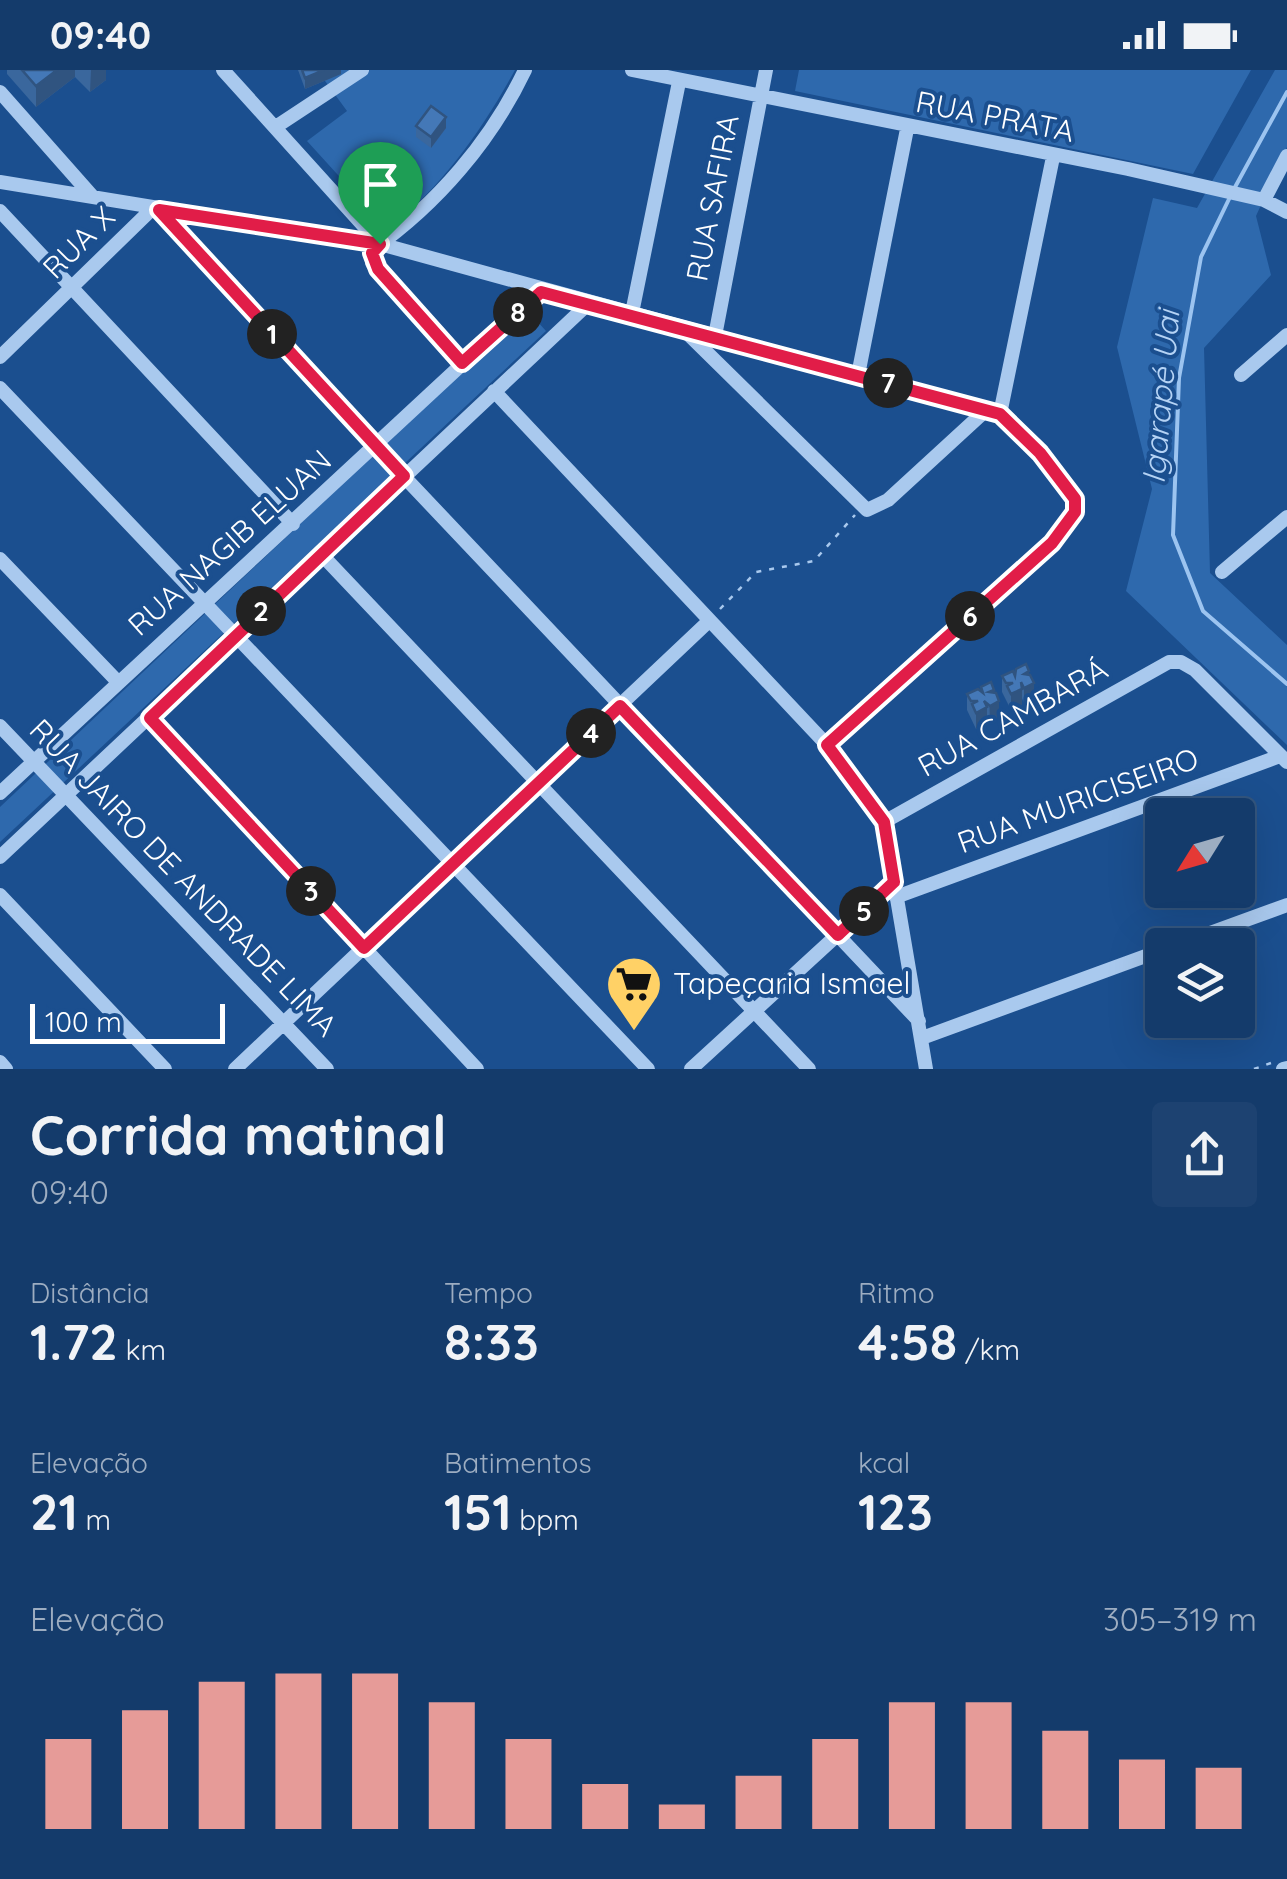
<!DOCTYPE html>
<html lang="pt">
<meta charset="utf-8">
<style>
body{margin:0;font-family:Quicksand,sans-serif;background:#1d4271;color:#f1f3f6;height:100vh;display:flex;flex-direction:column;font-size:38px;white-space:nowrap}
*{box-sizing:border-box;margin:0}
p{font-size:32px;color:#9dadc1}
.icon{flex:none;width:55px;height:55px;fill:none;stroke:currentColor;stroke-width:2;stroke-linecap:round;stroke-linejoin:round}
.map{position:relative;height:999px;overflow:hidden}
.details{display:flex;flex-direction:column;background:#143b6b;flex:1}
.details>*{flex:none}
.needle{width:65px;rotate:233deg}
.buttons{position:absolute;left:1145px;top:728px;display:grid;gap:20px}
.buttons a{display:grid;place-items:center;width:110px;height:110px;border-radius:10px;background:#143b6b;box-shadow:0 10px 40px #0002,0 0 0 2px #33557e;font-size:50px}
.scale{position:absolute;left:30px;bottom:25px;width:195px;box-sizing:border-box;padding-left:10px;border:5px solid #fff;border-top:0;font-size:28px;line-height:35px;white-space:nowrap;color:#fff;-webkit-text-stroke:8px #1b4f8f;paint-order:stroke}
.pin{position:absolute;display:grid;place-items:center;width:85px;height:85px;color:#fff;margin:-102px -42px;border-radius:50% 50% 50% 0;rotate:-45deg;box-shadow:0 0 10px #0007}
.pin .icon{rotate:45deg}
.km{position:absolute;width:50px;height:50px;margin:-25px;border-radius:50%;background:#222;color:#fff;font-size:28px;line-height:50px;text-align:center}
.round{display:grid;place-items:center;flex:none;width:105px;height:105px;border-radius:10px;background:#1d4271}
.head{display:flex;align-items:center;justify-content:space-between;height:170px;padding:0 30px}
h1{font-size:55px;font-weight:800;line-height:75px}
.stats{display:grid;grid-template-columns:repeat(3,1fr);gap:15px;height:170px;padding:10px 30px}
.stats div{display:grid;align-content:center}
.stats b{font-size:50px;font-weight:800}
.stats small{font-size:28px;font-weight:400}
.stats p{font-size:28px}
.chart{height:280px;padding:20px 30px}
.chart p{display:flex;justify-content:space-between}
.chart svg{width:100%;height:180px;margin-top:10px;stroke:#e69b98;stroke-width:6}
.status{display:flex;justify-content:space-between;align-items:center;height:70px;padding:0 50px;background:#143b6b;direction:ltr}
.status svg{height:28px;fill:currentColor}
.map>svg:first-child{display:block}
.green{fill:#2e69ad}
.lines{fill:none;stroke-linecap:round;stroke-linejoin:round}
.stream{stroke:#9cc4f0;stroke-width:4}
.path{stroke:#a9c9ee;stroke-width:2.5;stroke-dasharray:5 8;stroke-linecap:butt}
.minor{stroke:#a9c9ee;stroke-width:14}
.wall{fill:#3a679d}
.shaded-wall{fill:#305480}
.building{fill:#4478b7;stroke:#305480;stroke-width:2.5}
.route-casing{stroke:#fff;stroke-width:20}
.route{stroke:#e11d48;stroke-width:12}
.labels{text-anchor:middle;stroke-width:8;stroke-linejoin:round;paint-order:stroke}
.street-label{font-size:30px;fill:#fff;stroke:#1b4f8f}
.poi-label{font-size:30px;fill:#fff;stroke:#1b4f8f;text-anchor:start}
.water-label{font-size:32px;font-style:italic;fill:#b5d3f5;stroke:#1b4f8f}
</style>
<div class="status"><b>09:40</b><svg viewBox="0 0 49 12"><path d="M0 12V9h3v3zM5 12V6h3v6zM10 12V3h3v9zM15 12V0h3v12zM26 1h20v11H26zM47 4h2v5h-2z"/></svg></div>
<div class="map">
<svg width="1287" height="999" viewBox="0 0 1287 999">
<rect width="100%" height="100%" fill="#1b4f8f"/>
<path class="green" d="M 317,0 L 515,0 C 481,62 443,115 388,160 L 307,71 L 347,41 Z
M 799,0 L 1251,0 L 1193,104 L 795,21 Z
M 1275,0 L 1287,0 L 1287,77 L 1256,146 L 1271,205 L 1204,278 L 1210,503 L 1287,575 L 1287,675 L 1126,521 L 1152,419 L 1117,277 L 1153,128 L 1197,138 Z
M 527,240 L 546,261 L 0,772 L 0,737 Z"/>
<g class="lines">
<path class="stream" d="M 1234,119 L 1287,22
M 1230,127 L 1201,187 L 1179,308 L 1173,465 L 1203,541 L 1287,614"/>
<path class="path" d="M 720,539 L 756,502 L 814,491 L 855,445
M 1254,999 L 1271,993"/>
<path class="minor" d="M 223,0 L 380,174
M 632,0 L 1128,99 L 1264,130 L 1287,142
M 0,22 L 92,126
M 277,56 L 362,0
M 0,112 L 380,174 L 1000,344 C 1017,361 1082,416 1075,441 C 1072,453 1059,464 1052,473 L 827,675
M 1264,130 L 1287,86
M 0,141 L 293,454
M 160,142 L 376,377 L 919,951
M 372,193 L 462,293
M 378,199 L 373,179 C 437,134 491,71 525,0
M 632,243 L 679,12
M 683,259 L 867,440 L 888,430 L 985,341
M 715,266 L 766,0
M 0,287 L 152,139
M 858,305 L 907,59
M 1241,305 L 1287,265
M 0,318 L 648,999
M 494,321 L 827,675 L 884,752 L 926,999
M 1000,344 L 1053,87
M 321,484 L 809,999
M 0,489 L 118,612
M 1222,502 L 1287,447
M 150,648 L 477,999
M 0,656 L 327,999
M 0,723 L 541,221
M 884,752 L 1169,592 L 1181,592 L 1195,600 L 1287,692
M 0,787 L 588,234
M 0,825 L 165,999
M 896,827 L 1280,686
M 1177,875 L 1287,835
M 922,968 L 1162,880
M 0,992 L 6,999
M 235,999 L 709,551
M 691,999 L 895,812
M 1283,999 L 1287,998"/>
</g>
<path class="wall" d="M 7,0 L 106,0 L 106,10 L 90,22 L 75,7 L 36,37 L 7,4 Z
M 298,0 L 341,0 L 341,4 L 305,19 Z
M 416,56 L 446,58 L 431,78 L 416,67 Z
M 1002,606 L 1015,606 L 1034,629 L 1024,634 L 1022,628 L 1022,635 L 1011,640 L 1002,622 Z
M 981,617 L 994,623 L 999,647 L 990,652 L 987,650 L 987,653 L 976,659 L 967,640 L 967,624 L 981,621 Z"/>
<path class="shaded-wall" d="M 57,0 L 75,0 L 75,7 L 36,37 L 36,16 Z
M 91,0 L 106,0 L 106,10 L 90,22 Z
M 324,0 L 341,0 L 341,4 L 305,19 L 305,8 Z
M 446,47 L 446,58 L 431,78 L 431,67 Z
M 1029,601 L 1029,615 L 1034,613 L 1034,629 L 1024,634 L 1024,604 Z
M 1022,619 L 1022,635 L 1011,640 L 1011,624 Z
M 994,620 L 994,634 L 999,631 L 999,647 L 990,652 L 989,622 Z
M 987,637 L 987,653 L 976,659 L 976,643 Z"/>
<path class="building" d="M 22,0 L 57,0 L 36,16 Z
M 302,0 L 324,0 L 305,8 Z
M 431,36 L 446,47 L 431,67 L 416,56 Z
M 1026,594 L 1029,601 L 1024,604 L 1030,605 L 1034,613 L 1024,618 L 1021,612 L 1022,619 L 1011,624 L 1007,616 L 1013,613 L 1006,613 L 1002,606 L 1013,601 L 1015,606 L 1016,599 Z
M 991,612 L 994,620 L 989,622 L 996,623 L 999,631 L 990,636 L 984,631 L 987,637 L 976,643 L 972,634 L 978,631 L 971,631 L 967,624 L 978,619 L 983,623 L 981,617 Z"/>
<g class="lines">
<g class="route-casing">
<path id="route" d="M 159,140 L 380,174 L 372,183 L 378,199 L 462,293 L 541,222 L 1000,344 L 1040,383 L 1075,429 L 1075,442 L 1052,473 L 827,675 L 884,752 L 894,812 L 838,865 L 620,636 L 364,878 L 150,648 L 404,406 Z"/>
</g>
<use href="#route" class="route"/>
</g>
<defs>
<g id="supermarket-pin" transform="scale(2.875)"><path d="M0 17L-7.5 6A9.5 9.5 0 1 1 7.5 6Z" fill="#ffd166" stroke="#1b4f8f"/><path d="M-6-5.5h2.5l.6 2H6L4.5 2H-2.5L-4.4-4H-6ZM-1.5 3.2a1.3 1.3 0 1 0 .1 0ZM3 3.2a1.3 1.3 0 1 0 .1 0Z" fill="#111"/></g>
</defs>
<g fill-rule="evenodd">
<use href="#supermarket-pin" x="634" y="914"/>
</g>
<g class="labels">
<g class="street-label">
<text transform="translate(995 47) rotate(11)" y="10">RUA PRATA</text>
<text transform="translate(713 128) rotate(-79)" y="10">RUA SAFIRA</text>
<text transform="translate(79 173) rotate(-45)" y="10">RUA X</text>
<text transform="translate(230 473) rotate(-42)" y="10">RUA NAGIB ELUAN</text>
<text transform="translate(1013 648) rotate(-29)" y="10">RUA CAMBARÁ</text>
<text transform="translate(1078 731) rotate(-20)" y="10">RUA MURICISEIRO</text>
<text transform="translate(183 808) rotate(46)" y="10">RUA JAIRO DE ANDRADE LIMA</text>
</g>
<g class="poi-label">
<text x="673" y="924">Tapeçaria Ismael</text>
</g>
<g class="water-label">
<text transform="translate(1161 327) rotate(-85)" y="11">Igarapé Uai</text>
</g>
</g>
</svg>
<div class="buttons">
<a><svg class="needle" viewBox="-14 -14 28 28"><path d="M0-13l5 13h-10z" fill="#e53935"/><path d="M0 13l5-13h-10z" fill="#9dadc1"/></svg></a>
<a><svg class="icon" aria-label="layers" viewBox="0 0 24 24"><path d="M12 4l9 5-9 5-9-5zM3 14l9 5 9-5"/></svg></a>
</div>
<div class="scale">100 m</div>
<div class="pin" style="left:380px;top:174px;background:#1e9e55"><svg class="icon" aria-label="arrive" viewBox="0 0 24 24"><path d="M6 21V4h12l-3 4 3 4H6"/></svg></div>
<b class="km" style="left:272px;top:264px">1</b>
<b class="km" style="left:261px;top:541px">2</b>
<b class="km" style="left:311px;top:821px">3</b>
<b class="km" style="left:591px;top:663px">4</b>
<b class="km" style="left:864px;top:841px">5</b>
<b class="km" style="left:970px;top:546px">6</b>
<b class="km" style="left:888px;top:313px">7</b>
<b class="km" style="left:518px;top:242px">8</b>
</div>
<section class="details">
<div class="head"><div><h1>Corrida matinal</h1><p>09:40</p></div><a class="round"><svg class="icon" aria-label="share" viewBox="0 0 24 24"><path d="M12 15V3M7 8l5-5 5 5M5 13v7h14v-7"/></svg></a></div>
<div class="stats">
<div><p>Distância</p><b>1.72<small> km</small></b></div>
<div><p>Tempo</p><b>8:33</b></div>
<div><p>Ritmo</p><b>4:58<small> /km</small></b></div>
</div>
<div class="stats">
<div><p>Elevação</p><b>21<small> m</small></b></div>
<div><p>Batimentos</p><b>151<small> bpm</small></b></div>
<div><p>kcal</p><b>123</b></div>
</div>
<div class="chart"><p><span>Elevação</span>305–319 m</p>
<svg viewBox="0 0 160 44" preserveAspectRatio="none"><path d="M5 44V22M15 44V15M25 44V8M35 44V6M45 44V6M55 44V13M65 44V22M75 44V33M85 44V38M95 44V31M105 44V22M115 44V13M125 44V13M135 44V20M145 44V27M155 44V29"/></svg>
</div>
</section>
